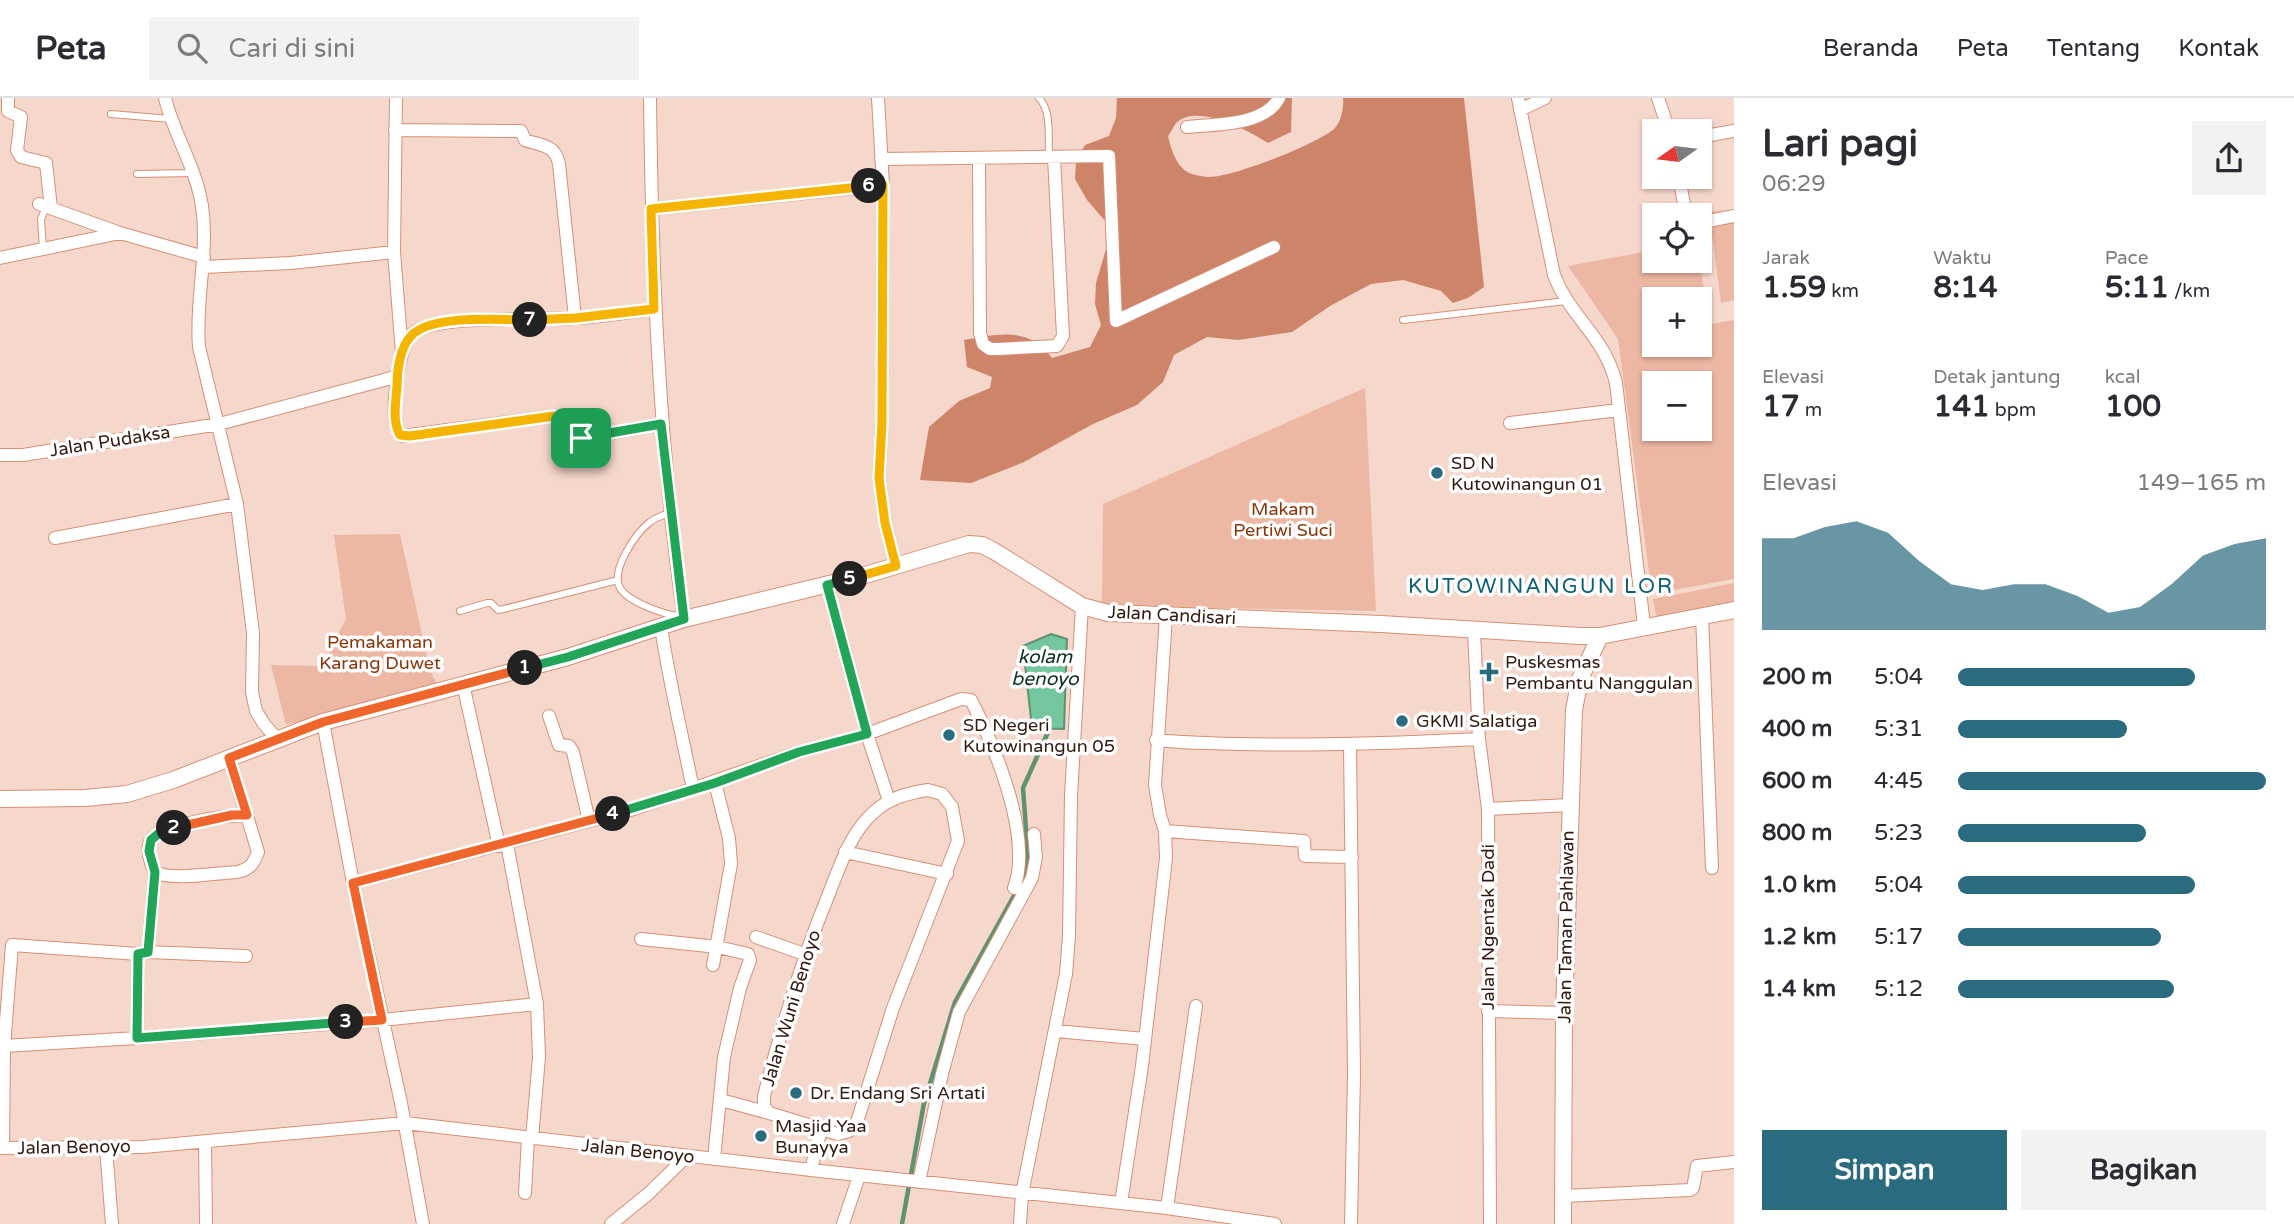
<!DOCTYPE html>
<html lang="id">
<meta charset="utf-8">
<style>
body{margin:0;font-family:"Varela Round",sans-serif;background:#f2f2f3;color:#2b2b33;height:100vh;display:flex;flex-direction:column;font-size:26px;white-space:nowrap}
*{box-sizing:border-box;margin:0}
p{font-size:23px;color:#7c7c81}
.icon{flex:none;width:38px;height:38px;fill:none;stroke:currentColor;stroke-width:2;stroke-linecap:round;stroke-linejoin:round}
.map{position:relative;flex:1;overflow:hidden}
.panel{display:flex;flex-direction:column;background:#fff;width:560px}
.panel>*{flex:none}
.needle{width:46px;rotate:256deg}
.controls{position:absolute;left:1642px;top:21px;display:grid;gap:14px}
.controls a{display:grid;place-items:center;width:70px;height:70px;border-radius:0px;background:#fff;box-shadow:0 2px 5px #0004;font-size:35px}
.pin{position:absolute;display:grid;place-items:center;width:60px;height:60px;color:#fff;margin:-30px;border-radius:14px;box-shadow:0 4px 10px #0006}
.km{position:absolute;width:35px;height:35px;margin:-18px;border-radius:50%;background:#222;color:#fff;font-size:19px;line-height:35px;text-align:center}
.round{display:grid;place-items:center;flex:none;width:74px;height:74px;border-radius:0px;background:#f2f2f3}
.headline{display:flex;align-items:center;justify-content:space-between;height:119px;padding:0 28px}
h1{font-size:38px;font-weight:700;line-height:52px}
.stats{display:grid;grid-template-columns:repeat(3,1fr);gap:10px;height:119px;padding:7px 28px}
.stats div{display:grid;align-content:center}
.stats b{font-size:30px;font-weight:700}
.stats small{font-size:19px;font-weight:400}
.stats p{font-size:19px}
.chart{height:196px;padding:14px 28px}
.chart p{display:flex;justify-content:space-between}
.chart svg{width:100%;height:126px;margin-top:7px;fill:#2b6b7f;opacity:.7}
.action{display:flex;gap:14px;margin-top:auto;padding:14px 28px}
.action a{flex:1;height:80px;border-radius:0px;background:#2b6b7f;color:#fff;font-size:28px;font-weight:700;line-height:80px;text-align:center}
.action a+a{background:#f2f2f3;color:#2b2b33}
ul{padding:0 28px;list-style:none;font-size:23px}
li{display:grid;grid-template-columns:112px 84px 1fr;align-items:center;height:52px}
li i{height:18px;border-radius:9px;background:#2b6b7f}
header{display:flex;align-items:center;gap:42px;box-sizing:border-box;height:98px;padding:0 35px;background:#fff;border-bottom:2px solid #e1e1e2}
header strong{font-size:33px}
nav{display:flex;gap:38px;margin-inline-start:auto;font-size:24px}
.search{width:490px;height:63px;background:#f2f2f3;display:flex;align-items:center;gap:18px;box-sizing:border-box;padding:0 24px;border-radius:0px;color:#7c7c81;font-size:26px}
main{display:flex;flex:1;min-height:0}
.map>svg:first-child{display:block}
.green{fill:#ecb7a3;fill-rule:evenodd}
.forest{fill:#ce8468}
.water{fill:#73c69d;stroke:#609272;stroke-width:2}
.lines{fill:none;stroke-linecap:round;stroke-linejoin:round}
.stream{stroke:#609272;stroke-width:4.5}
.service-casing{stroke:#d59076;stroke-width:8}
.minor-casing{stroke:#d59076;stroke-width:14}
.tertiary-casing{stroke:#d59076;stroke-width:18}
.service{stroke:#fff;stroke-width:6}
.minor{stroke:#fff;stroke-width:12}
.tertiary{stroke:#fff;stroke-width:16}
.split-1-casing{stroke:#fff;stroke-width:14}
.split-2-casing{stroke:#fff;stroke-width:14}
.split-3-casing{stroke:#fff;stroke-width:14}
.split-4-casing{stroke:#fff;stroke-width:14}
.split-5-casing{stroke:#fff;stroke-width:14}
.split-6-casing{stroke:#fff;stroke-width:14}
.split-7-casing{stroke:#fff;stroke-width:14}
.split-8-casing{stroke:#fff;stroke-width:14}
.split-1{stroke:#22a559;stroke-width:9}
.split-2{stroke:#f0652b;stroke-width:9}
.split-3{stroke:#22a559;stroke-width:9}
.split-4{stroke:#f0652b;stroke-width:9}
.split-5{stroke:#22a559;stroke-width:9}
.split-6{stroke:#f5b400;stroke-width:9}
.split-7{stroke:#f5b400;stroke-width:9}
.split-8{stroke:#f5b400;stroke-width:9}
.poi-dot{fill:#2b6b7f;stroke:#fff;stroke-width:2.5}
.labels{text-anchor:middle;stroke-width:7;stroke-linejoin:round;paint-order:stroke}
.street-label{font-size:18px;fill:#34190f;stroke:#fff}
.poi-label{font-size:18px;fill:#34190f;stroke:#fff;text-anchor:start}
.park-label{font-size:18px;fill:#8e3409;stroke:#fff}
.water-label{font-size:19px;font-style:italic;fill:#0b3120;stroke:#fff}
.quarter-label{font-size:21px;letter-spacing:2px;fill:#0b6075;stroke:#fff}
</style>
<header>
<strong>Peta</strong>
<div class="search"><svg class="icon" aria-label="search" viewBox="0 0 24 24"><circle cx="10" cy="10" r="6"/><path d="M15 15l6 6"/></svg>Cari di sini</div>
<nav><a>Beranda</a><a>Peta</a><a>Tentang</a><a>Kontak</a></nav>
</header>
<main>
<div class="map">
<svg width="1734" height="1126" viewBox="0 0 1734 1126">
<rect width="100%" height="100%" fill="#f6d7cc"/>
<path class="green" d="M 1734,111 L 1734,202 L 1721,205 L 1709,114 Z
M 1654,152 L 1654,163 L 1699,163 L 1710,226 L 1734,222 L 1734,481 L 1652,496 L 1618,241 L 1568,168 ZM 1654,201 L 1699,201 L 1699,247 L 1654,247 ZM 1654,285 L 1699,285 L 1699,331 L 1654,331 Z
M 1365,290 L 1376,513 L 1102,508 L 1103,406 Z
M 400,436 L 429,569 L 437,587 L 286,627 L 271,567 L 322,568 L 346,521 L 334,437 Z
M 1734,485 L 1734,510 L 1657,523 L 1653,501 Z"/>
<path class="forest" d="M 1117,0 L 1292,0 L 1291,34 L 1268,45 C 1247,32 1199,6 1177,24 C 1174,27 1171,34 1168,38 C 1171,51 1176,68 1189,75 C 1194,77 1205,79 1210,79 C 1233,79 1318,46 1335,30 C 1341,24 1344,9 1343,0 L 1464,0 L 1484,189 L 1468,200 L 1453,205 L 1441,193 L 1403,182 L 1371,186 L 1330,208 L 1292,234 L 1238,242 L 1207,239 L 1174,257 L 1163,284 L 1137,307 L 1093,326 L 1024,364 L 971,385 L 920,382 L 929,329 L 959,303 L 990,290 L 992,279 L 967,269 L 964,242 C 999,236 1029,228 1052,260 L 1090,249 L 1101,227 L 1095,206 L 1096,185 L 1112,131 L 1087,102 L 1075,81 L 1076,63 L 1085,47 L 1109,38 L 1116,20 Z"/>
<path class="water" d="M 1051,536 L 1067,541 L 1064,631 L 1032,630 L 1023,548 Z"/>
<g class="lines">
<path class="stream" d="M 902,1126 L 924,1005 L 955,904 L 1021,785 L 1028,759 L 1023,690 L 1049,632"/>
<g class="service-casing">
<path id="service" d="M 1039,0 C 1052,13 1048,41 1049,59
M 111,16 L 171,21
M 137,76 L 193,75
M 43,151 L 41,121 L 46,109
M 1403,222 L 1566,203
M 670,415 C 663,417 657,419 650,424 C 636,435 610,472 620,490 C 628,504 663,516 678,518
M 460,513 L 487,505 L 491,505 L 498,512 L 504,511 L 618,482"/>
</g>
<g class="minor-casing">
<path id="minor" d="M 8,0 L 8,13 L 21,19 L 17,52 L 21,59 L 46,65 L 51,110
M 165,0 C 174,37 196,69 202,108 C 209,155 195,201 199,249 L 237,406 L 253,535 L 252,594 L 256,613 L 264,626 L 277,641
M 396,0 L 394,154 L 402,255
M 650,0 C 652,175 659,348 684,521
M 878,0 L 883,87 L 882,325 L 879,380 L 885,425 L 896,468
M 1518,0 L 1554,177 C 1570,219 1605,239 1616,285 L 1644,528
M 1658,0 L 1669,33
M 1520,12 L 1545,0
M 1187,29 C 1215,26 1265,28 1279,0
M 395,32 L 521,33 L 525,42 C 541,48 555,46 559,66 L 575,220
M 1699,39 L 1734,33
M 979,60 L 980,235 L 983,246 L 990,251 L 997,251 L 1057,248 L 1063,238 L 1054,59
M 881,61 L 1109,58 L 1116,223 L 1274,149
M 1679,79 L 1686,117
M 39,106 L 120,135 L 204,159
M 651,111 L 883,87
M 1699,125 L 1734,118
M 0,160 L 120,135
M 203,169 L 291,165 L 394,154
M 397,278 C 396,294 390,326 402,338 L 554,318 C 565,324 561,338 576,341 L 661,326
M 1510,325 L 1619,312
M 0,357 L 23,357 L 61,351 L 219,326 L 384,282 L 397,278 C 400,265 402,248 411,237 C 431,215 542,223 574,220 C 601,219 628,214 654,211
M 55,440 L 237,406
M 827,487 L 867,636 L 961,601 L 971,602 C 995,649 1033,739 1014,790
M 1702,517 L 1712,770
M 661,529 C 669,583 682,637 693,691
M 1474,533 L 1479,641 L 1488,711 L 1490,1126
M 463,586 L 499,748
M 549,618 L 559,647 L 569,648 L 573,654 L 589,723
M 323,624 L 353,785 L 401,1005 L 423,1126
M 1156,642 C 1183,645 1210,645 1237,646 C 1318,648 1398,645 1479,641
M 1350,647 L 1354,976 L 1351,1126
M 928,692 L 942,696 L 952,709 L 958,743 L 893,910 L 857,1024 L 849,1033 L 838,1036 L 769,1015 L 764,1008 L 764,998 C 782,927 802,861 830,793 C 841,765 851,734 874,714 C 889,700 908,695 928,692 Z
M 1488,711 L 1569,707
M 1165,733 L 1304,743 L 1305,758 L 1352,759
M 507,746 L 537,906 L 539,959 L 532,1041
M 845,754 L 947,776
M 155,774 C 150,765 146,751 151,742 C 161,726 229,717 247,717
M 353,785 L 634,711 L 799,654 L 867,636 L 889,703
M 756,839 L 804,856
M 641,841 L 718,849 L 748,856 L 750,862 L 740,890 L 724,959 L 714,1061
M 148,854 L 155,774 C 172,783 217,775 237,774 C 250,771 253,767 258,754 L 229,660
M 713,867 L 731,766 L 729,740 L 715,685
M 1488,913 L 1564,915
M 1055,933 L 1145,941
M 137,940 L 382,922 L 537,906
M 4,948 L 137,940 L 138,856
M 721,1002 L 769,1015
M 205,1044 L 206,1126
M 0,1050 L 143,1049 L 405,1025 L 811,1072 L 1167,1110 L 1275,1126
M 3,1050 L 4,948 L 12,847 L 138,856 L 148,854 L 246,858
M 106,1050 L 112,1126
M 811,1072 L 821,1031
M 919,1084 L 942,976 L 959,914 L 1032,780 L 1036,759 L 1034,736
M 525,1095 L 528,1040
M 1564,1098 L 1690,1092 L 1693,1090 L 1697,1068 L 1734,1064
M 1121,1105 L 1142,968 L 1166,760 L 1165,733 L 1160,717 L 1155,687 L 1166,518
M 1167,1110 L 1196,908
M 611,1126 L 648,1096 L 687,1058
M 843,1126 L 859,1078
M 1020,1126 L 1022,1096 L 1066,876 L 1069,838 L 1071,698 L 1082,508"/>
</g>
<g class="tertiary-casing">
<path id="tertiary" d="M 0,701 L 85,700 L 127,696 L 173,682 L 323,624 L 568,559 L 684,521 L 862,478 L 969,446 L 982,447 L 994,453 L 1082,508 L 1108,515 L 1381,526 L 1580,538 L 1600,538 L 1734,512
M 1563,1126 L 1564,915 L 1574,612 L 1580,581 L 1600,538"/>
</g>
<use href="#service" class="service"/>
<use href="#minor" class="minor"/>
<use href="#tertiary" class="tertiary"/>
</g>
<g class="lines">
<g class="split-1-casing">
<path id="split-1" d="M 525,570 L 568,559 L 684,521 L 661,326 L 581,340"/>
</g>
<g class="split-2-casing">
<path id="split-2" d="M 174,730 L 232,717 L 247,717 L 229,660 L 323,624 L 525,570"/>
</g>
<g class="split-3-casing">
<path id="split-3" d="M 174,730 L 158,736 L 151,742 L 149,753 L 155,774 L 148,854 L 138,856 L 137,940 L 346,924"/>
</g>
<g class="split-4-casing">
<path id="split-4" d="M 346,924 L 382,922 L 353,785 L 613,716"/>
</g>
<g class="split-5-casing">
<path id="split-5" d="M 613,716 L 715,685 L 799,654 L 867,636 L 827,487 L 850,481"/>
</g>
<g class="split-6-casing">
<path id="split-6" d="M 850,481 L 896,468 L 885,425 L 879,380 L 882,325 L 883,87 L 869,88"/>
</g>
<g class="split-7-casing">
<path id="split-7" d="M 530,222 L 575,220 L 654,211 L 651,111 L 869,88"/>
</g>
<g class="split-8-casing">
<path id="split-8" d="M 530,222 C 501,222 433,216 412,237 C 400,248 397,273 397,288 C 396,304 392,323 400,337 L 410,338 L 554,318 L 559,321 L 568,338 L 581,340"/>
</g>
<use href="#split-1" class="split-1"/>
<use href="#split-2" class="split-2"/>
<use href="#split-3" class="split-3"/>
<use href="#split-4" class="split-4"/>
<use href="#split-5" class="split-5"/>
<use href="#split-6" class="split-6"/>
<use href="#split-7" class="split-7"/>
<use href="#split-8" class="split-8"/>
</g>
<g class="poi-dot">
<circle cx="1437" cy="375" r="7"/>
<path d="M1485.5 563.5h7v7h7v7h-7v7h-7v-7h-7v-7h7z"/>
<circle cx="1402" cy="623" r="7"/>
<circle cx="949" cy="637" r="7"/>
<circle cx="796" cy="995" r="7"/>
<circle cx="761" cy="1038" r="7"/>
</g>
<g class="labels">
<g class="street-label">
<text transform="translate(110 343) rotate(-9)" y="6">Jalan Pudaksa</text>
<text transform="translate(1172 517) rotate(3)" y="6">Jalan Candisari</text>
<text transform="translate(1488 829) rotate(-90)" y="6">Jalan Ngentak Dadi</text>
<text transform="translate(1566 829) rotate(-89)" y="6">Jalan Taman Pahlawan</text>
<text transform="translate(791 910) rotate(-73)" y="6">Jalan Wuni Benoyo</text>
<text transform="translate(74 1049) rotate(-1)" y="6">Jalan Benoyo</text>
<text transform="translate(638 1053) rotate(6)" y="6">Jalan Benoyo</text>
</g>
<g class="poi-label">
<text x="1451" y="371">SD N<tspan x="1451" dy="21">Kutowinangun 01</tspan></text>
<text x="1505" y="570">Puskesmas<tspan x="1505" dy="21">Pembantu Nanggulan</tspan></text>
<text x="1416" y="629">GKMI Salatiga</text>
<text x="963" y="633">SD Negeri<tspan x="963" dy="21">Kutowinangun 05</tspan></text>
<text x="810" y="1001">Dr. Endang Sri Artati</text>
<text x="775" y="1034">Masjid Yaa<tspan x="775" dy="21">Bunayya</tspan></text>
</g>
<g class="park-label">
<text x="1283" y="417">Makam<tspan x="1283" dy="21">Pertiwi Suci</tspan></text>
<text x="380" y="550">Pemakaman<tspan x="380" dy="21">Karang Duwet</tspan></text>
</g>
<g class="water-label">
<text x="1045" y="565">kolam<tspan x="1045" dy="22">benoyo</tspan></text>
</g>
<g class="quarter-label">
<text x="1541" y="495">KUTOWINANGUN LOR</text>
</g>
</g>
</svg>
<div class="controls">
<a><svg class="needle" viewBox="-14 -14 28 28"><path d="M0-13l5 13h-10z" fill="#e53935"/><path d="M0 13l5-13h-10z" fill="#7c7c81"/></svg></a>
<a><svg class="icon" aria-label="locate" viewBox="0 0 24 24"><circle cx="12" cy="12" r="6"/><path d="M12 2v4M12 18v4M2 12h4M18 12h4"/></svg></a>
<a>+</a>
<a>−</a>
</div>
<div class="pin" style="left:581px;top:340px;background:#1e9e55"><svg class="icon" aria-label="arrive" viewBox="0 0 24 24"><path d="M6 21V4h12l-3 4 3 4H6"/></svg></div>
<b class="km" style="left:525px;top:570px">1</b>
<b class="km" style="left:174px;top:730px">2</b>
<b class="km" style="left:346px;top:924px">3</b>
<b class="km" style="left:613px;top:716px">4</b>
<b class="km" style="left:850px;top:481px">5</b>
<b class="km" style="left:869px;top:88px">6</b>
<b class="km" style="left:530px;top:222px">7</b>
</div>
<section class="panel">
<div class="headline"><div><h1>Lari pagi</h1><p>06:29</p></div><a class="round"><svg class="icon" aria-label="share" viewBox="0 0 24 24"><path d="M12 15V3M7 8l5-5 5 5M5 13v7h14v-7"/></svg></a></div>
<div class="stats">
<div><p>Jarak</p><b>1.59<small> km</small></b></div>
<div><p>Waktu</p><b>8:14</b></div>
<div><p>Pace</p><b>5:11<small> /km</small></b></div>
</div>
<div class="stats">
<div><p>Elevasi</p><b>17<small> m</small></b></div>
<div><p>Detak jantung</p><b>141<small> bpm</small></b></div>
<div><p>kcal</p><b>100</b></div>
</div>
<div class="chart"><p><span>Elevasi</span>149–165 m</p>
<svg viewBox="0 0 160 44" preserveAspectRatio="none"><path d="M0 44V12L10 12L20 8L30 6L40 10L50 20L60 28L70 30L80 28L90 28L100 32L110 38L120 36L130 28L140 18L150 14L160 12V44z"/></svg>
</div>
<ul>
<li><b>200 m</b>5:04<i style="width:77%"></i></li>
<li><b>400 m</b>5:31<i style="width:55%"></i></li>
<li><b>600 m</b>4:45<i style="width:100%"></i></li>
<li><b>800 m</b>5:23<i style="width:61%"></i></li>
<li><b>1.0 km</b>5:04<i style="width:77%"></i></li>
<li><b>1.2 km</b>5:17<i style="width:66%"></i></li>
<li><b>1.4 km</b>5:12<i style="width:70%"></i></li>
</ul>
<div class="action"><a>Simpan</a><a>Bagikan</a></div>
</section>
</main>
